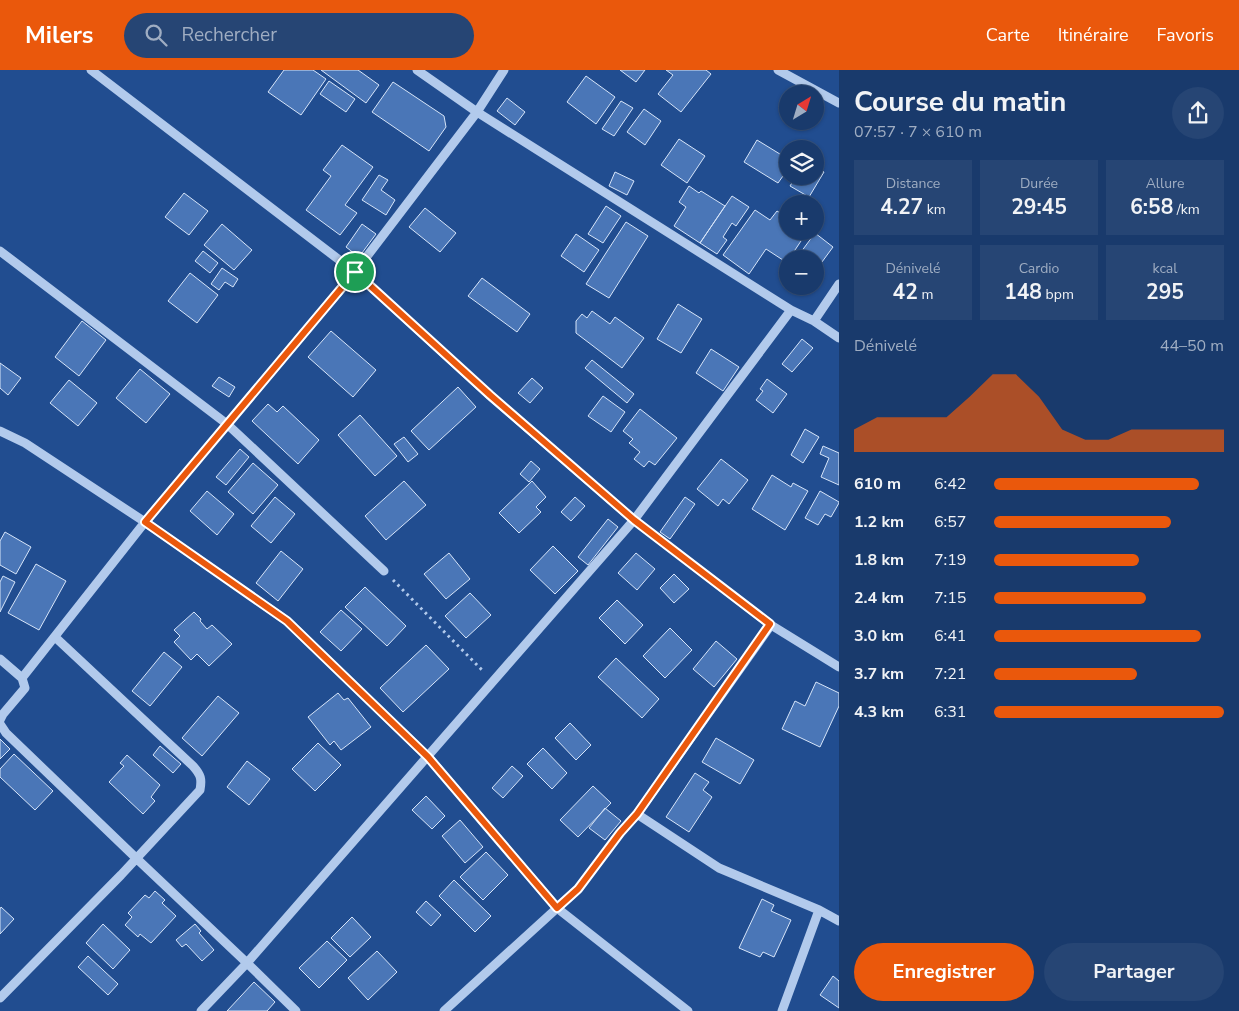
<!DOCTYPE html>
<html lang="fr">
<meta charset="utf-8">
<style>
body{margin:0;font-family:"Nunito Sans",sans-serif;background:#264574;color:#f1f3f6;height:100vh;display:flex;flex-direction:column;font-size:19px;white-space:nowrap}
*{box-sizing:border-box;margin:0}
p{font-size:16px;color:#9fadc2}
.icon{flex:none;width:28px;height:28px;fill:none;stroke:currentColor;stroke-width:2;stroke-linecap:round;stroke-linejoin:round}
.map{position:relative;flex:1;overflow:hidden}
.drawer{display:flex;flex-direction:column;background:#193a6c;width:400px}
.drawer>*{flex:none}
.needle{width:32px;rotate:38deg}
.fabs{position:absolute;left:779px;top:15px;display:grid;gap:10px}
.fabs a{display:grid;place-items:center;width:45px;height:45px;border-radius:50%;background:#193a6c;box-shadow:0 1px 4px #0004,0 0 0 1px #37547f;font-size:25px}
.pin{position:absolute;display:grid;place-items:center;width:42px;height:42px;color:#fff;margin:-21px;border:2px solid #fff;border-radius:50%;box-shadow:0 1px 5px #0007}
.round{display:grid;place-items:center;flex:none;width:52px;height:52px;border-radius:26px;background:#264574}
.headline{display:flex;align-items:center;justify-content:space-between;height:85px;padding:0 15px}
h1{font-size:28px;font-weight:700;line-height:38px}
.metrics{display:grid;grid-template-columns:repeat(3,1fr);gap:8px;height:85px;padding:5px 15px}
.metrics div{display:grid;align-content:center;border-radius:0px;background:#264574;text-align:center}
.metrics b{font-size:21px;font-weight:700}
.metrics small{font-size:14px;font-weight:400}
.metrics p{font-size:14px}
.chart{height:140px;padding:10px 15px}
.chart p{display:flex;justify-content:space-between}
.chart svg{width:100%;height:90px;margin-top:5px;fill:#ea580c;opacity:.7}
.button{display:flex;gap:10px;margin-top:auto;padding:10px 15px}
.button a{flex:1;height:58px;border-radius:30px;background:#ea580c;color:#fff;font-size:20px;font-weight:700;line-height:58px;text-align:center}
.button a+a{background:#264574;color:#f1f3f6}
ul{padding:0 15px;list-style:none;font-size:16px}
li{display:grid;grid-template-columns:80px 60px 1fr;align-items:center;height:38px}
li i{height:12px;border-radius:6px;background:#ea580c}
header{display:flex;align-items:center;gap:30px;box-sizing:border-box;height:70px;padding:0 25px;background:#ea580c;color:#fff}
header strong{font-size:24px}
nav{display:flex;gap:28px;margin-inline-start:auto;font-size:18px}
.search{width:350px;height:45px;background:#264574;display:flex;align-items:center;gap:12px;box-sizing:border-box;padding:0 18px;border-radius:28px;color:#9fadc2;font-size:19px}
main{display:flex;flex:1;min-height:0}
.map>svg:first-child{display:block}
.building{fill:#4a76b7;stroke:#d7e5f9}
.lines{fill:none;stroke-linecap:round;stroke-linejoin:round}
.path{stroke:#b2caec;stroke-width:3;stroke-dasharray:2.5 4;stroke-linecap:butt}
.minor{stroke:#b2caec;stroke-width:9}
.route-casing{stroke:#fff;stroke-width:10}
.route{stroke:#ea580c;stroke-width:6}
</style>
<header>
<strong>Milers</strong>
<div class="search"><svg class="icon" aria-label="search" viewBox="0 0 24 24"><circle cx="10" cy="10" r="6"/><path d="M15 15l6 6"/></svg>Rechercher</div>
<nav><a>Carte</a><a>Itinéraire</a><a>Favoris</a></nav>
</header>
<main>
<div class="map">
<svg width="839" height="941" viewBox="0 0 839 941">
<rect width="100%" height="100%" fill="#214d90"/>
<path class="building" d="M 284,0 L 313,0 L 326,9 L 301,45 L 268,22 Z
M 321,0 L 358,0 L 379,15 L 366,33 Z
M 620,0 L 645,0 L 636,12 Z
M 666,0 L 706,0 L 711,4 L 681,42 L 658,24 L 673,5 Z
M 586,6 L 615,27 L 596,54 L 567,32 Z
M 329,11 L 355,29 L 346,42 L 320,24 Z
M 393,12 L 444,46 L 446,57 L 429,81 L 372,42 Z
M 507,28 L 525,42 L 515,55 L 497,41 Z
M 621,31 L 633,38 L 614,66 L 602,59 Z
M 644,39 L 661,51 L 645,75 L 627,62 Z
M 679,69 L 705,86 L 687,113 L 661,95 Z
M 757,70 L 788,89 L 788,99 L 778,113 L 744,92 Z
M 342,75 L 373,97 L 345,135 L 357,143 L 340,165 L 306,140 L 331,106 L 323,100 Z
M 815,96 L 824,102 L 809,127 L 790,116 L 796,106 L 815,106 Z
M 615,102 L 634,111 L 627,125 L 609,116 Z
M 379,105 L 388,110 L 381,120 L 395,130 L 386,145 L 362,130 Z
M 689,116 L 699,123 L 701,121 L 725,136 L 700,173 L 674,156 L 686,137 L 679,132 Z
M 184,123 L 208,141 L 189,165 L 165,147 Z
M 732,126 L 749,137 L 736,156 L 732,153 L 723,167 L 727,170 L 717,184 L 700,173 Z
M 606,136 L 621,146 L 603,173 L 588,164 Z
M 425,138 L 456,163 L 440,182 L 409,157 Z
M 755,140 L 770,150 L 777,141 L 788,148 L 788,161 L 806,161 L 807,162 L 789,189 L 788,189 L 786,192 L 766,179 L 749,204 L 723,185 Z
M 626,152 L 648,166 L 609,228 L 586,214 Z
M 222,154 L 252,180 L 234,200 L 204,175 Z
M 362,154 L 376,164 L 359,187 L 346,177 Z
M 815,163 L 833,177 L 819,196 L 815,193 L 815,189 L 810,189 L 801,182 Z
M 576,164 L 599,180 L 584,202 L 561,186 Z
M 203,181 L 218,193 L 210,203 L 195,191 Z
M 222,198 L 238,209 L 233,217 L 225,212 L 219,220 L 211,214 Z
M 190,203 L 218,225 L 197,253 L 168,231 Z
M 482,208 L 530,244 L 517,262 L 468,226 Z
M 678,234 L 702,249 L 681,283 L 657,269 Z
M 592,241 L 610,254 L 615,247 L 644,268 L 622,298 L 576,263 L 576,251 L 582,244 L 587,248 Z
M 82,251 L 106,270 L 79,306 L 55,287 Z
M 331,261 L 376,300 L 353,327 L 308,287 Z
M 802,269 L 813,278 L 792,302 L 782,294 Z
M 711,279 L 739,297 L 723,321 L 696,303 Z
M 592,290 L 634,324 L 627,333 L 585,298 Z
M 0,293 L 21,308 L 8,325 L 0,318 Z
M 140,299 L 170,324 L 146,353 L 116,328 Z
M 219,307 L 235,317 L 229,327 L 212,316 Z
M 532,308 L 543,318 L 530,333 L 518,323 Z
M 767,309 L 787,324 L 773,343 L 756,330 L 763,321 L 760,319 Z
M 69,310 L 97,333 L 78,356 L 50,333 Z
M 458,317 L 476,337 L 429,380 L 411,361 Z
M 603,326 L 625,342 L 611,362 L 588,346 Z
M 268,334 L 277,342 L 283,336 L 319,370 L 298,394 L 252,351 Z
M 640,339 L 677,368 L 655,395 L 649,391 L 644,397 L 634,389 L 640,382 L 629,373 L 633,369 L 623,361 Z
M 360,345 L 397,386 L 375,406 L 338,365 Z
M 805,359 L 819,367 L 803,393 L 791,385 Z
M 404,367 L 418,384 L 408,392 L 394,374 Z
M 823,376 L 839,383 L 839,415 L 821,407 L 829,388 L 820,384 Z
M 240,379 L 249,387 L 226,415 L 216,407 Z
M 721,389 L 748,410 L 729,434 L 723,429 L 718,436 L 697,419 Z
M 531,391 L 540,399 L 529,412 L 520,404 Z
M 253,393 L 278,415 L 253,444 L 228,422 Z
M 772,405 L 791,417 L 793,413 L 808,421 L 785,460 L 752,439 Z
M 404,411 L 426,435 L 386,470 L 365,446 Z
M 532,411 L 546,427 L 536,437 L 541,442 L 519,463 L 499,443 Z
M 207,421 L 234,444 L 217,465 L 190,441 Z
M 820,421 L 839,432 L 839,433 L 831,447 L 825,444 L 818,455 L 805,448 Z
M 275,427 L 295,444 L 271,473 L 251,456 Z
M 575,427 L 585,436 L 571,451 L 561,442 Z
M 685,427 L 695,434 L 670,469 L 660,462 Z
M 608,449 L 618,457 L 588,495 L 578,487 Z
M 5,462 L 31,477 L 16,504 L 0,495 L 0,471 Z
M 553,476 L 578,501 L 555,524 L 530,500 Z
M 281,481 L 303,499 L 278,531 L 256,513 Z
M 449,483 L 470,509 L 446,529 L 424,504 Z
M 636,483 L 655,499 L 637,520 L 618,503 Z
M 36,494 L 66,511 L 39,560 L 8,543 Z
M 674,504 L 689,519 L 674,533 L 660,518 Z
M 3,506 L 15,512 L 0,542 L 0,512 Z
M 365,517 L 406,556 L 387,576 L 345,537 Z
M 470,523 L 491,545 L 466,568 L 445,546 Z
M 617,530 L 643,555 L 625,574 L 599,548 Z
M 341,540 L 362,559 L 341,581 L 320,562 Z
M 194,542 L 201,549 L 200,551 L 207,559 L 212,555 L 232,574 L 209,596 L 197,584 L 191,590 L 174,572 L 180,566 L 174,560 Z
M 670,558 L 692,580 L 665,608 L 643,586 Z
M 716,571 L 737,589 L 714,617 L 693,599 Z
M 426,575 L 449,599 L 403,642 L 380,618 Z
M 164,582 L 182,597 L 150,636 L 132,621 Z
M 616,588 L 659,629 L 642,648 L 598,607 Z
M 816,612 L 839,623 L 839,636 L 820,677 L 782,659 L 795,631 L 805,636 Z
M 338,623 L 344,630 L 348,628 L 371,657 L 341,680 L 334,671 L 330,675 L 308,647 Z
M 218,626 L 239,643 L 202,686 L 182,668 Z
M 570,653 L 591,675 L 576,690 L 555,668 Z
M 716,668 L 754,690 L 740,714 L 702,692 Z
M 0,669 L 10,679 L 0,689 Z
M 318,673 L 341,695 L 315,721 L 292,699 Z
M 160,676 L 181,694 L 173,703 L 153,685 Z
M 543,678 L 567,703 L 552,719 L 527,694 Z
M 14,684 L 53,721 L 35,740 L 0,707 L 0,699 Z
M 127,685 L 160,715 L 151,727 L 155,731 L 143,744 L 109,712 L 124,696 L 120,693 Z
M 247,691 L 270,709 L 249,735 L 227,717 Z
M 512,696 L 523,706 L 503,728 L 492,718 Z
M 695,703 L 709,712 L 703,720 L 712,727 L 689,762 L 666,747 Z
M 593,716 L 611,733 L 578,767 L 560,750 Z
M 426,726 L 445,746 L 432,759 L 412,740 Z
M 605,738 L 621,751 L 605,770 L 589,758 Z
M 460,750 L 483,777 L 465,793 L 442,766 Z
M 486,782 L 508,805 L 483,830 L 460,807 Z
M 454,810 L 491,846 L 475,862 L 439,826 Z
M 155,821 L 165,830 L 162,833 L 176,846 L 151,873 L 140,864 L 138,867 L 125,855 L 132,847 L 128,843 L 145,825 L 149,828 Z
M 762,829 L 774,835 L 771,841 L 791,850 L 774,887 L 763,882 L 760,887 L 739,878 Z
M 426,831 L 441,845 L 431,856 L 416,842 Z
M 1,837 L 14,849 L 0,864 L 0,839 Z
M 352,847 L 371,867 L 350,887 L 331,868 Z
M 103,854 L 130,880 L 113,899 L 86,873 Z
M 195,854 L 201,861 L 199,863 L 214,880 L 202,891 L 186,874 L 182,877 L 176,870 Z
M 327,871 L 347,890 L 319,918 L 299,898 Z
M 377,881 L 397,902 L 368,930 L 348,908 Z
M 88,886 L 118,914 L 108,925 L 78,897 Z
M 833,906 L 839,911 L 839,938 L 820,925 Z
M 254,912 L 275,932 L 267,941 L 227,941 Z"/>
<g class="lines">
<path class="path" d="M 393,510 L 484,602"/>
<path class="minor" d="M 91,0 L 355,202 L 489,325 L 634,450 L 771,555 L 839,597
M 417,0 L 477,42 L 791,240 L 814,251 L 839,268
M 778,0 L 839,33
M 0,181 L 227,354 L 384,501
M 814,251 L 839,214
M 0,361 L 25,373 L 145,452 L 287,551 L 428,687 L 557,838 L 688,941
M 0,589 L 22,608 L 25,618 L 3,644 L 0,650
M 22,608 L 145,452 L 355,202 L 477,42 L 504,0
M 0,654 L 6,663 L 136,788 L 247,893 L 296,941
M 637,744 L 719,798 L 819,840 L 839,851
M 0,928 L 121,805 L 200,720 C 202,709 201,705 193,696 L 55,567
M 201,941 L 247,893 L 634,450 L 791,240
M 444,941 L 578,819 L 620,763 L 637,744 L 771,555
M 782,941 L 819,840"/>
</g>
<g class="lines">
<g class="route-casing">
<path id="route" d="M 355,202 L 490,325 L 634,450 L 770,554 L 637,744 L 620,763 L 578,819 L 557,838 L 428,687 L 287,551 L 145,452 Z"/>
</g>
<use href="#route" class="route"/>
</g>
</svg>
<div class="fabs">
<a><svg class="needle" viewBox="-14 -14 28 28"><path d="M0-13l5 13h-10z" fill="#e53935"/><path d="M0 13l5-13h-10z" fill="#9fadc2"/></svg></a>
<a><svg class="icon" aria-label="layers" viewBox="0 0 24 24"><path d="M12 4l9 5-9 5-9-5zM3 14l9 5 9-5"/></svg></a>
<a>+</a>
<a>−</a>
</div>
<div class="pin" style="left:355px;top:202px;background:#1e9e55"><svg class="icon" aria-label="arrive" viewBox="0 0 24 24"><path d="M6 21V4h12l-3 4 3 4H6"/></svg></div>
</div>
<section class="drawer">
<div class="headline"><div><h1>Course du matin</h1><p>07:57 · 7 × 610 m</p></div><a class="round"><svg class="icon" aria-label="share" viewBox="0 0 24 24"><path d="M12 15V3M7 8l5-5 5 5M5 13v7h14v-7"/></svg></a></div>
<div class="metrics">
<div><p>Distance</p><b>4.27<small> km</small></b></div>
<div><p>Durée</p><b>29:45</b></div>
<div><p>Allure</p><b>6:58<small> /km</small></b></div>
</div>
<div class="metrics">
<div><p>Dénivelé</p><b>42<small> m</small></b></div>
<div><p>Cardio</p><b>148<small> bpm</small></b></div>
<div><p>kcal</p><b>295</b></div>
</div>
<div class="chart"><p><span>Dénivelé</span>44–50 m</p>
<svg viewBox="0 0 160 44" preserveAspectRatio="none"><path d="M0 44V33L10 27L20 27L30 27L40 27L50 17L60 6L70 6L80 17L90 33L100 38L110 38L120 33L130 33L140 33L150 33L160 33V44z"/></svg>
</div>
<ul>
<li><b>610 m</b>6:42<i style="width:89%"></i></li>
<li><b>1.2 km</b>6:57<i style="width:77%"></i></li>
<li><b>1.8 km</b>7:19<i style="width:63%"></i></li>
<li><b>2.4 km</b>7:15<i style="width:66%"></i></li>
<li><b>3.0 km</b>6:41<i style="width:90%"></i></li>
<li><b>3.7 km</b>7:21<i style="width:62%"></i></li>
<li><b>4.3 km</b>6:31<i style="width:100%"></i></li>
</ul>
<div class="button"><a>Enregistrer</a><a>Partager</a></div>
</section>
</main>
